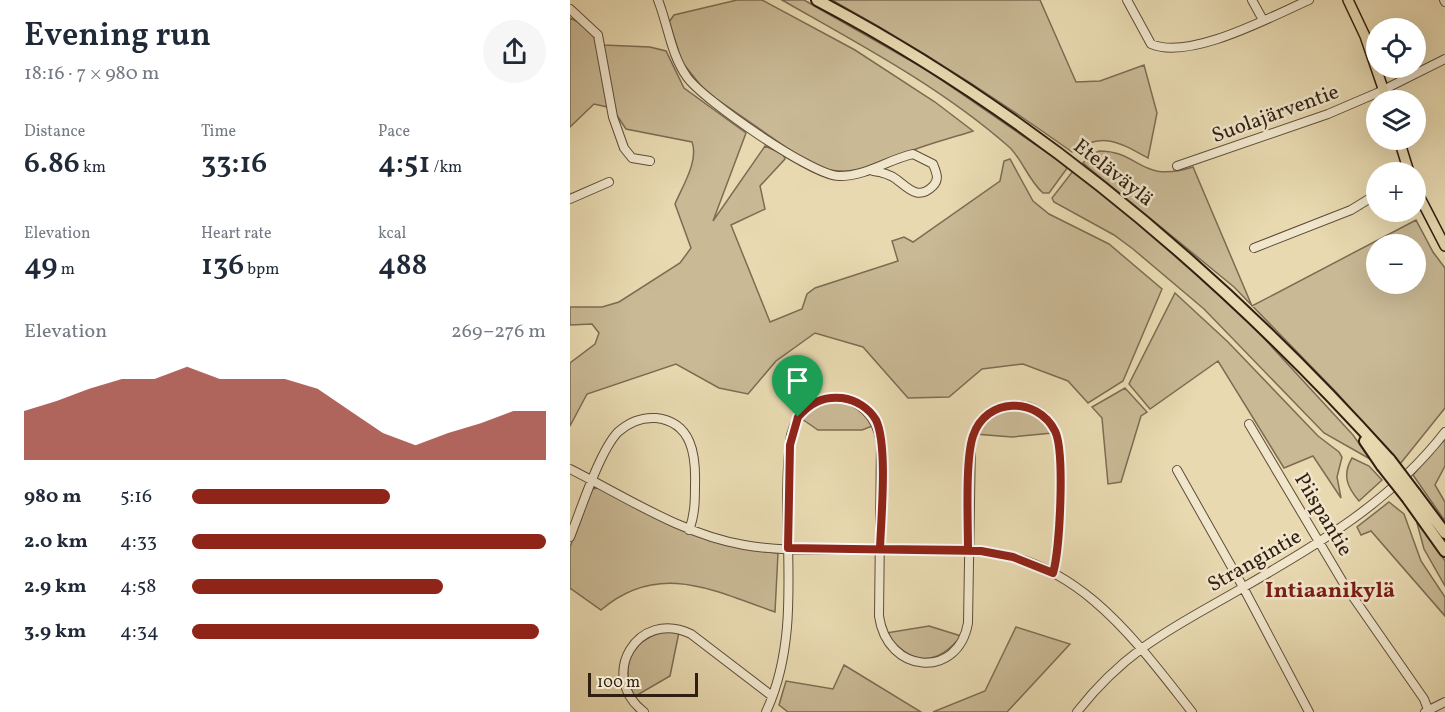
<!DOCTYPE html>
<meta charset="utf-8">
<style>
body{margin:0;font-family:Vollkorn,serif;background:#f6f6f7;color:#1f2937;height:100vh;display:flex;flex-direction:column;font-size:22px;white-space:nowrap}
*{box-sizing:border-box;margin:0}
p{font-size:20px;color:#747a83}
.icon{flex:none;width:33px;height:33px;fill:none;stroke:currentColor;stroke-width:2;stroke-linecap:round;stroke-linejoin:round}
.map{position:relative;flex:1;overflow:hidden}
.drawer{display:flex;flex-direction:column;background:#fff;width:570px}
.drawer>*{flex:none}
.fabs{position:absolute;left:796px;top:18px;display:grid;gap:12px}
.fabs a{display:grid;place-items:center;width:60px;height:60px;border-radius:50%;background:#fff;box-shadow:0 6px 24px #0002;font-size:30px}
.scale{position:absolute;left:18px;bottom:15px;width:110px;box-sizing:border-box;padding-left:6px;border:3px solid #301e11;border-top:0;font-size:16px;line-height:21px;white-space:nowrap;color:#301e11;-webkit-text-stroke:4px #f0e6cc;paint-order:stroke}
.pin{position:absolute;display:grid;place-items:center;width:51px;height:51px;color:#fff;margin:-62px -26px;border-radius:50% 50% 50% 0;rotate:-45deg;box-shadow:0 0 6px #0007}
.pin .icon{rotate:45deg}
.round{display:grid;place-items:center;flex:none;width:63px;height:63px;border-radius:32px;background:#f6f6f7}
.head{display:flex;align-items:center;justify-content:space-between;height:102px;padding:0 24px}
h1{font-size:33px;font-weight:600;line-height:45px}
.figures{display:grid;grid-template-columns:repeat(3,1fr);gap:9px;height:102px;padding:6px 24px}
.figures div{display:grid;align-content:center}
.figures b{font-size:30px;font-weight:600}
.figures small{font-size:16px;font-weight:400}
.figures p{font-size:16px}
.chart{height:168px;padding:12px 24px}
.chart p{display:flex;justify-content:space-between}
.chart svg{width:100%;height:108px;margin-top:6px;fill:#8f2418;opacity:.7}
ul{padding:0 24px;list-style:none;font-size:20px}
li{display:grid;grid-template-columns:96px 72px 1fr;align-items:center;height:45px}
li i{height:15px;border-radius:8px;background:#8f2418}
main{display:flex;flex:1;min-height:0}
.map>svg:first-child{display:block}
.green{fill:#c9b995;stroke:#7c6c53;stroke-width:1.5;fill-rule:evenodd}
.lines{fill:none;stroke-linecap:round;stroke-linejoin:round}
.minor-casing{stroke:#5e4d39;stroke-width:10}
.major-casing{stroke:#301e11;stroke-width:12}
.highway-casing{stroke:#301e11;stroke-width:14}
.minor{stroke:#f0e6cc;stroke-width:8}
.major{stroke:#e8d9b0;stroke-width:9}
.highway{stroke:#e8d9b0;stroke-width:10}
.highway-bridge-casing{stroke:#301e11;stroke-width:14;stroke-linecap:butt}
.highway-bridge{stroke:#e8d9b0;stroke-width:10}
.route-casing{stroke:#fff;stroke-width:12}
.route{stroke:#8f2418;stroke-width:8}
.labels{text-anchor:middle;stroke-width:5;stroke-linejoin:round;paint-order:stroke}
.street-label{font-size:21px;fill:#301e11;stroke:#f0e6cc}
.neighbourhood-label{font-size:22px;font-weight:bold;fill:#7a1f14;stroke:#f0e6cc}
</style>
<main>
<section class="drawer">
<div class="head"><div><h1>Evening run</h1><p>18:16 · 7 × 980 m</p></div><a class="round"><svg class="icon" aria-label="share" viewBox="0 0 24 24"><path d="M12 15V3M7 8l5-5 5 5M5 13v7h14v-7"/></svg></a></div>
<div class="figures">
<div><p>Distance</p><b>6.86<small> km</small></b></div>
<div><p>Time</p><b>33:16</b></div>
<div><p>Pace</p><b>4:51<small> /km</small></b></div>
</div>
<div class="figures">
<div><p>Elevation</p><b>49<small> m</small></b></div>
<div><p>Heart rate</p><b>136<small> bpm</small></b></div>
<div><p>kcal</p><b>488</b></div>
</div>
<div class="chart"><p><span>Elevation</span>269–276 m</p>
<svg viewBox="0 0 160 44" preserveAspectRatio="none"><path d="M0 44V24L10 20L20 15L30 11L40 11L50 6L60 11L70 11L80 11L90 15L100 24L110 33L120 38L130 33L140 29L150 24L160 24V44z"/></svg>
</div>
<ul>
<li><b>980 m</b>5:16<i style="width:56%"></i></li>
<li><b>2.0 km</b>4:33<i style="width:100%"></i></li>
<li><b>2.9 km</b>4:58<i style="width:71%"></i></li>
<li><b>3.9 km</b>4:34<i style="width:98%"></i></li>
</ul>
</section>
<div class="map">
<svg width="875" height="712" viewBox="0 0 875 712">
<rect width="100%" height="100%" fill="#e8d9b0"/>
<filter id="stains"><feTurbulence type="fractalNoise" baseFrequency=".00333" numOctaves="4"/><feColorMatrix values="0 0 0 0 .2 0 0 0 0 .09 0 0 0 0 .02 0 0 0 .5 -.17"/></filter>
<radialGradient id="worn" r=".72"><stop offset=".6" stop-color="#630" stop-opacity="0"/><stop offset="1" stop-color="#630" stop-opacity=".3"/></radialGradient>
<path class="green" d="M 167,0 L 192,0 L 285,50 L 365,102 L 403,131 C 382,138 361,143 341,151 C 302,165 282,181 240,164 L 135,91 L 112,62 L 99,22 L 104,15 Z
M 212,0 L 234,0 L 357,70 L 498,167 L 479,193 L 473,193 C 458,180 452,158 438,146 C 371,87 289,44 212,0 Z
M 262,0 L 470,0 L 506,82 L 530,81 L 574,65 L 587,113 L 578,158 C 549,142 532,131 502,152 C 425,97 345,46 262,0 Z
M 0,18 L 20,28 L 33,45 L 80,47 L 96,51 L 114,88 L 176,133 L 143,221 L 195,146 L 213,154 L 215,159 L 190,186 L 195,209 L 161,225 L 200,322 L 232,309 L 237,294 L 245,288 L 328,261 L 322,241 L 334,237 L 343,242 L 430,181 L 434,161 L 440,159 L 463,201 L 479,214 L 539,244 L 592,289 L 553,381 L 518,403 L 498,381 L 453,364 L 412,369 L 379,397 L 338,398 L 293,347 L 245,333 L 206,361 L 178,394 L 149,388 L 106,364 L 17,394 L 0,426 L 0,363 L 25,344 L 29,333 L 22,324 L 0,325 L 0,307 L 32,307 L 49,302 L 110,263 L 121,248 L 105,204 C 112,187 129,161 122,142 L 56,129 L 42,108 L 24,104 L 0,127 Z
M 529,151 C 571,151 569,184 623,167 L 682,306 L 846,220 L 863,252 L 875,268 L 875,408 L 830,464 L 767,393 L 664,287 L 513,163 L 519,156 ZM 807,244 L 846,244 L 846,284 L 807,284 Z
M 503,171 L 582,234 L 679,322 L 783,435 L 800,459 L 754,433 L 634,309 L 563,249 L 544,235 L 484,202 L 482,198 Z
M 605,293 L 658,342 L 748,436 L 769,452 L 772,457 L 767,477 L 771,498 L 743,456 L 714,468 L 648,361 L 580,409 L 559,384 Z
M 555,388 L 577,412 L 571,416 L 551,482 L 538,484 L 532,418 L 522,407 Z
M 264,400 L 284,404 L 305,425 L 292,430 L 248,430 L 232,419 L 246,405 Z
M 450,408 C 466,413 473,418 482,433 L 442,437 L 405,434 C 415,416 431,410 450,408 Z
M 875,439 L 875,466 L 865,485 L 875,502 L 875,521 L 843,475 Z
M 782,458 L 799,466 L 812,480 L 789,501 C 777,487 772,475 782,458 Z
M 29,488 C 89,518 140,548 208,553 L 205,612 C 143,590 88,561 31,610 L 0,588 L 0,547 L 22,489 Z
M 819,502 L 834,514 L 851,561 L 875,597 L 875,616 L 801,531 L 791,535 L 787,527 Z
M 848,519 L 875,561 L 875,586 L 854,549 L 847,523 Z
M 359,626 L 391,636 C 366,668 340,665 316,633 Z
M 446,627 L 500,644 L 437,712 L 363,712 L 415,691 Z
M 92,632 L 109,632 L 100,676 L 64,697 C 51,666 58,643 92,632 Z
M 274,665 L 351,712 L 218,712 L 209,705 L 216,681 L 263,689 Z"/>
<g class="lines">
<g class="minor-casing">
<path id="minor" d="M 88,0 C 98,25 101,55 117,77 C 133,100 243,176 269,176 C 297,176 317,160 343,154 L 363,164 C 366,172 370,179 363,186 C 348,201 338,188 326,179 C 319,174 311,172 303,171
M 557,0 L 581,44 C 620,61 702,16 739,0
M 682,0 L 693,20
M 874,0 L 875,2
M 0,9 L 28,35 L 43,117 L 54,148 L 62,158 L 80,161
M 607,166 L 758,114 L 807,93 L 875,59
M 0,199 L 39,182
M 684,248 L 781,210 L 807,194
M 679,424 L 774,584 L 854,699 L 859,712
M 0,469 C 56,497 111,534 174,545 C 212,552 253,549 291,549 C 330,550 370,548 409,551 C 508,558 566,641 622,712
M 607,470 L 673,587 L 739,712
M 0,537 C 11,510 29,452 48,432 C 59,422 71,417 86,418 C 122,422 126,455 125,485 C 125,500 125,515 119,530
M 74,712 C 27,676 68,608 121,634 L 202,696
M 196,712 C 236,626 208,526 221,435 C 236,380 303,388 311,443 L 309,616 C 317,674 388,680 398,623 L 401,442 C 413,399 468,390 486,434 C 495,456 490,549 483,573
M 507,712 C 558,647 605,627 674,587 C 748,544 822,501 875,432
M 855,712 L 875,702"/>
</g>
<g class="major-casing">
<path id="major" d="M 778,0 L 795,36 L 817,100
M 829,140 L 839,172
M 846,190 L 875,246"/>
</g>
<g class="highway-casing">
<path id="highway" d="M 247,0 C 466,115 655,277 820,460
M 795,441 L 812,466
M 845,493 L 875,533
M 838,499 L 875,551"/>
</g>
<use href="#minor" class="minor"/>
<use href="#major" class="major"/>
<use href="#highway" class="highway"/>
<g class="highway-bridge-casing">
<path id="highway-bridge" d="M 820,460 L 845,493
M 812,466 L 838,499"/>
</g>
<use href="#highway-bridge" class="highway-bridge"/>
</g>
<g class="lines">
<g class="route-casing">
<path id="route" d="M 228,417 L 220,445 L 218,548 L 411,551 L 443,557 L 483,573 C 490,550 495,451 485,431 C 467,396 416,397 403,436 C 395,460 398,522 398,550 L 310,549 C 311,519 318,445 306,420 C 299,408 286,400 272,398 C 253,396 240,403 228,417"/>
</g>
<use href="#route" class="route"/>
</g>
<g class="labels">
<g class="street-label">
<text transform="translate(705 113) rotate(-20)" y="7">Suolajärventie</text>
<text transform="translate(544 172) rotate(38)" y="7">Eteläväylä</text>
<text transform="translate(754 514) rotate(59)" y="7">Piispantie</text>
<text transform="translate(684 560) rotate(-30)" y="7">Strangintie</text>
</g>
<g class="neighbourhood-label">
<text x="760" y="597">Intiaanikylä</text>
</g>
</g>
<rect width="100%" height="100%" filter="url(#stains)"/>
<rect width="100%" height="100%" fill="url(#worn)"/>
</svg>
<div class="fabs">
<a><svg class="icon" aria-label="locate" viewBox="0 0 24 24"><circle cx="12" cy="12" r="6"/><path d="M12 2v4M12 18v4M2 12h4M18 12h4"/></svg></a>
<a><svg class="icon" aria-label="layers" viewBox="0 0 24 24"><path d="M12 4l9 5-9 5-9-5zM3 14l9 5 9-5"/></svg></a>
<a>+</a>
<a>−</a>
</div>
<div class="scale">100 m</div>
<div class="pin" style="left:228px;top:417px;background:#1e9e55"><svg class="icon" aria-label="arrive" viewBox="0 0 24 24"><path d="M6 21V4h12l-3 4 3 4H6"/></svg></div>
</div>
</main>
